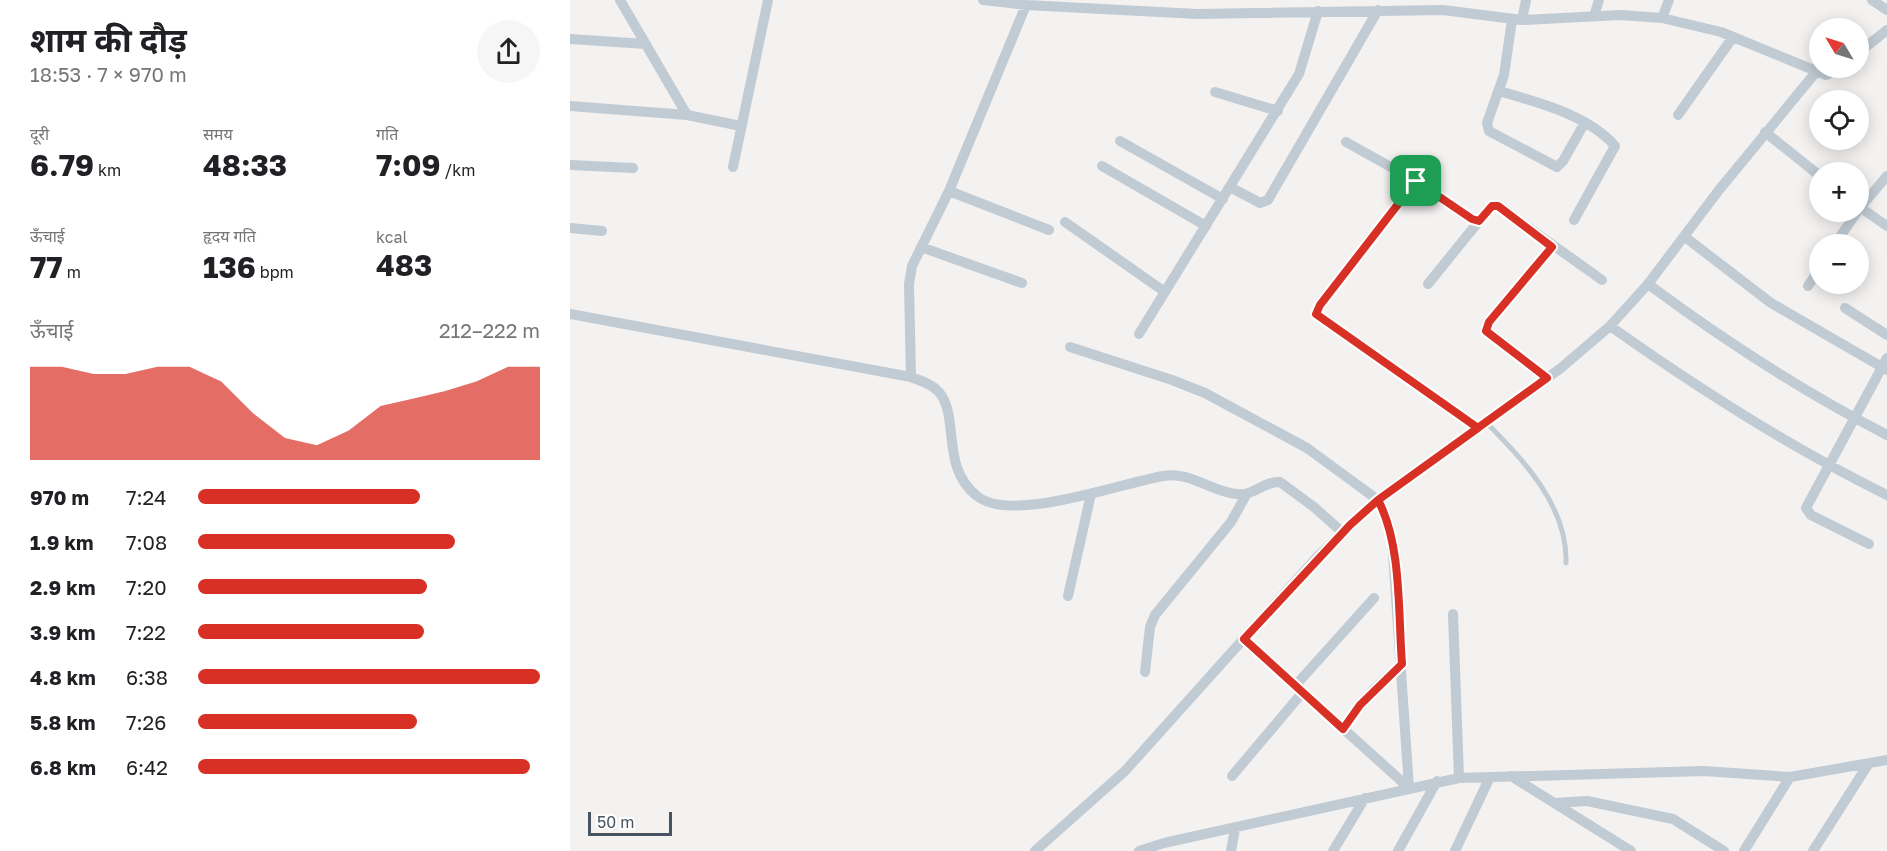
<!DOCTYPE html>
<html lang="hi">
<meta charset="utf-8">
<style>
body{margin:0;font-family:"Golos Text","Noto Sans Devanagari",sans-serif;background:#f6f6f6;color:#202124;height:100vh;display:flex;flex-direction:column;font-size:22px;white-space:nowrap}
*{box-sizing:border-box;margin:0}
p{font-size:20px;color:#757577}
.icon{flex:none;width:33px;height:33px;fill:none;stroke:currentColor;stroke-width:2;stroke-linecap:round;stroke-linejoin:round}
.map{position:relative;flex:1;overflow:hidden}
.sheet{display:flex;flex-direction:column;background:#fff;width:570px}
.sheet>*{flex:none}
.needle{width:39px;rotate:308deg}
.fabs{position:absolute;left:1239px;top:18px;display:grid;gap:12px}
.fabs a{display:grid;place-items:center;width:60px;height:60px;border-radius:50%;background:#fff;box-shadow:0 3px 15px #0003;font-size:30px}
.scale{position:absolute;left:18px;bottom:15px;width:84px;box-sizing:border-box;padding-left:6px;border:3px solid #475460;border-top:0;font-size:16px;line-height:21px;white-space:nowrap;color:#475460;-webkit-text-stroke:4px #fff;paint-order:stroke}
.pin{position:absolute;display:grid;place-items:center;width:51px;height:51px;color:#fff;margin:-26px;border-radius:12px;box-shadow:0 3px 9px #0006}
.round{display:grid;place-items:center;flex:none;width:63px;height:63px;border-radius:32px;background:#f6f6f6}
.summary{display:flex;align-items:center;justify-content:space-between;height:102px;padding:0 30px}
h1{font-size:33px;font-weight:700;line-height:45px}
.figures{display:grid;grid-template-columns:repeat(3,1fr);gap:9px;height:102px;padding:6px 30px}
.figures div{display:grid;align-content:center}
.figures b{font-size:30px;font-weight:700}
.figures small{font-size:16px;font-weight:400}
.figures p{font-size:16px}
.chart{height:168px;padding:12px 30px}
.chart p{display:flex;justify-content:space-between}
.chart svg{width:100%;height:108px;margin-top:6px;fill:#d93025;opacity:.7}
ul{padding:0 30px;list-style:none;font-size:20px}
li{display:grid;grid-template-columns:96px 72px 1fr;align-items:center;height:45px}
li i{height:15px;border-radius:8px;background:#d93025}
main{display:flex;flex:1;min-height:0}
.map>svg:first-child{display:block}
.lines{fill:none;stroke-linecap:round;stroke-linejoin:round}
.lane{stroke:#c1cbd3;stroke-width:5}
.street{stroke:#c1cbd3;stroke-width:10}
.route-casing{stroke:#fff;stroke-width:12}
.route{stroke:#d93025;stroke-width:8}
</style>
<main>
<section class="sheet">
<div class="summary"><div><h1>शाम की दौड़</h1><p>18:53 · 7 × 970 m</p></div><a class="round"><svg class="icon" aria-label="share" viewBox="0 0 24 24"><path d="M12 15V3M7 8l5-5 5 5M5 13v7h14v-7"/></svg></a></div>
<div class="figures">
<div><p>दूरी</p><b>6.79<small> km</small></b></div>
<div><p>समय</p><b>48:33</b></div>
<div><p>गति</p><b>7:09<small> /km</small></b></div>
</div>
<div class="figures">
<div><p>ऊँचाई</p><b>77<small> m</small></b></div>
<div><p>हृदय गति</p><b>136<small> bpm</small></b></div>
<div><p>kcal</p><b>483</b></div>
</div>
<div class="chart"><p><span>ऊँचाई</span>212–222 m</p>
<svg viewBox="0 0 160 44" preserveAspectRatio="none"><path d="M0 44V6L10 6L20 9L30 9L40 6L50 6L60 12L70 25L80 35L90 38L100 32L110 22L120 19L130 16L140 12L150 6L160 6V44z"/></svg>
</div>
<ul>
<li><b>970 m</b>7:24<i style="width:65%"></i></li>
<li><b>1.9 km</b>7:08<i style="width:75%"></i></li>
<li><b>2.9 km</b>7:20<i style="width:67%"></i></li>
<li><b>3.9 km</b>7:22<i style="width:66%"></i></li>
<li><b>4.8 km</b>6:38<i style="width:100%"></i></li>
<li><b>5.8 km</b>7:26<i style="width:64%"></i></li>
<li><b>6.8 km</b>6:42<i style="width:97%"></i></li>
</ul>
</section>
<div class="map">
<svg width="1317" height="851" viewBox="0 0 1317 851">
<rect width="100%" height="100%" fill="#f4f1f1"/>
<g class="lines">
<path class="lane" d="M 916,422 C 953,460 998,506 996,563"/>
<path class="street" d="M 50,0 L 117,115
M 413,0 L 456,5 L 627,14 L 873,10 L 952,20 L 1051,15 L 1092,18 L 1151,32 L 1256,75 L 1271,68
M 1302,0 L 1317,10
M 1024,16 L 1029,0
M 1092,18 L 1099,0
M 942,20 L 934,75 L 917,123 L 919,131 L 987,167 L 993,161 L 1014,124
M 952,20 L 956,0
M 0,39 L 76,44
M 1288,53 L 1317,30
M 929,91 C 967,102 1018,115 1045,146 L 1004,220
M 645,92 L 708,111
M 0,106 L 117,115 L 171,126
M 1108,115 L 1163,37
M 1195,132 L 1250,176
M 550,141 L 653,199
M 776,142 L 846,181 L 902,219 L 909,221 L 922,206 L 928,206 L 1032,280
M 0,165 L 63,168
M 532,166 L 636,226
M 163,167 L 198,0
M 846,181 L 750,305 L 746,314 L 908,428
M 660,187 L 690,203 L 698,200 L 808,10
M 379,191 L 479,230
M 1288,206 L 1317,226
M 1288,210 L 1317,176
M 495,222 L 595,292
M 0,228 L 32,231
M 1115,237 L 1201,303 L 1317,370
M 1265,244 L 1287,212
M 351,247 L 452,283
M 858,284 L 909,221
M 1078,284 C 1156,342 1230,390 1317,435
M 1238,286 L 1250,268
M 1275,308 L 1317,335
M 0,314 L 341,377 C 351,381 362,384 369,392 C 390,417 370,467 407,496 C 441,524 551,483 593,476 C 620,471 642,492 667,494 C 684,496 694,481 710,482 L 744,507 L 772,532
M 1040,326 C 1129,389 1219,447 1317,495
M 569,334 L 729,74 L 748,11
M 500,347 L 602,380 L 635,393 L 737,448 L 808,500 L 816,515 L 822,539 L 839,788
M 341,377 L 339,284 L 342,266 L 379,191 L 456,5
M 977,378 L 916,331 L 919,322 L 982,247
M 1299,544 L 1241,515 L 1236,508 L 1317,358
M 498,596 L 521,494
M 883,614 L 889,778
M 674,639 L 839,788
M 575,672 L 580,627 L 585,615 L 661,522 L 676,495
M 725,686 L 804,598
M 773,729 L 803,690 L 832,664
M 662,776 L 732,693
M 941,776 L 1061,851
M 985,803 L 1017,801 L 1103,819 L 1154,851
M 465,851 L 555,771 L 747,557 L 808,500 L 991,368 L 1040,326 L 1078,284 L 1149,190 L 1246,72
M 569,851 L 594,843 L 889,778 L 1134,771 L 1220,777 L 1317,760
M 661,851 L 665,829
M 763,851 L 795,798
M 828,851 L 867,781
M 885,851 L 920,777
M 1174,851 L 1220,777
M 1243,851 L 1299,763"/>
</g>
<g class="lines">
<g class="route-casing">
<path id="route" d="M 846,181 L 750,305 L 746,314 L 908,428 L 808,500 L 780,525 L 674,639 L 773,729 L 790,705 L 832,664 C 828,614 832,545 808,500 L 977,378 L 916,331 L 919,322 L 982,247 L 928,206 L 922,206 L 909,221 L 902,219 L 846,181"/>
</g>
<use href="#route" class="route"/>
</g>
</svg>
<div class="fabs">
<a><svg class="needle" viewBox="-14 -14 28 28"><path d="M0-13l5 13h-10z" fill="#e53935"/><path d="M0 13l5-13h-10z" fill="#757577"/></svg></a>
<a><svg class="icon" aria-label="locate" viewBox="0 0 24 24"><circle cx="12" cy="12" r="6"/><path d="M12 2v4M12 18v4M2 12h4M18 12h4"/></svg></a>
<a>+</a>
<a>−</a>
</div>
<div class="scale">50 m</div>
<div class="pin" style="left:846px;top:181px;background:#1e9e55"><svg class="icon" aria-label="arrive" viewBox="0 0 24 24"><path d="M6 21V4h12l-3 4 3 4H6"/></svg></div>
</div>
</main>
